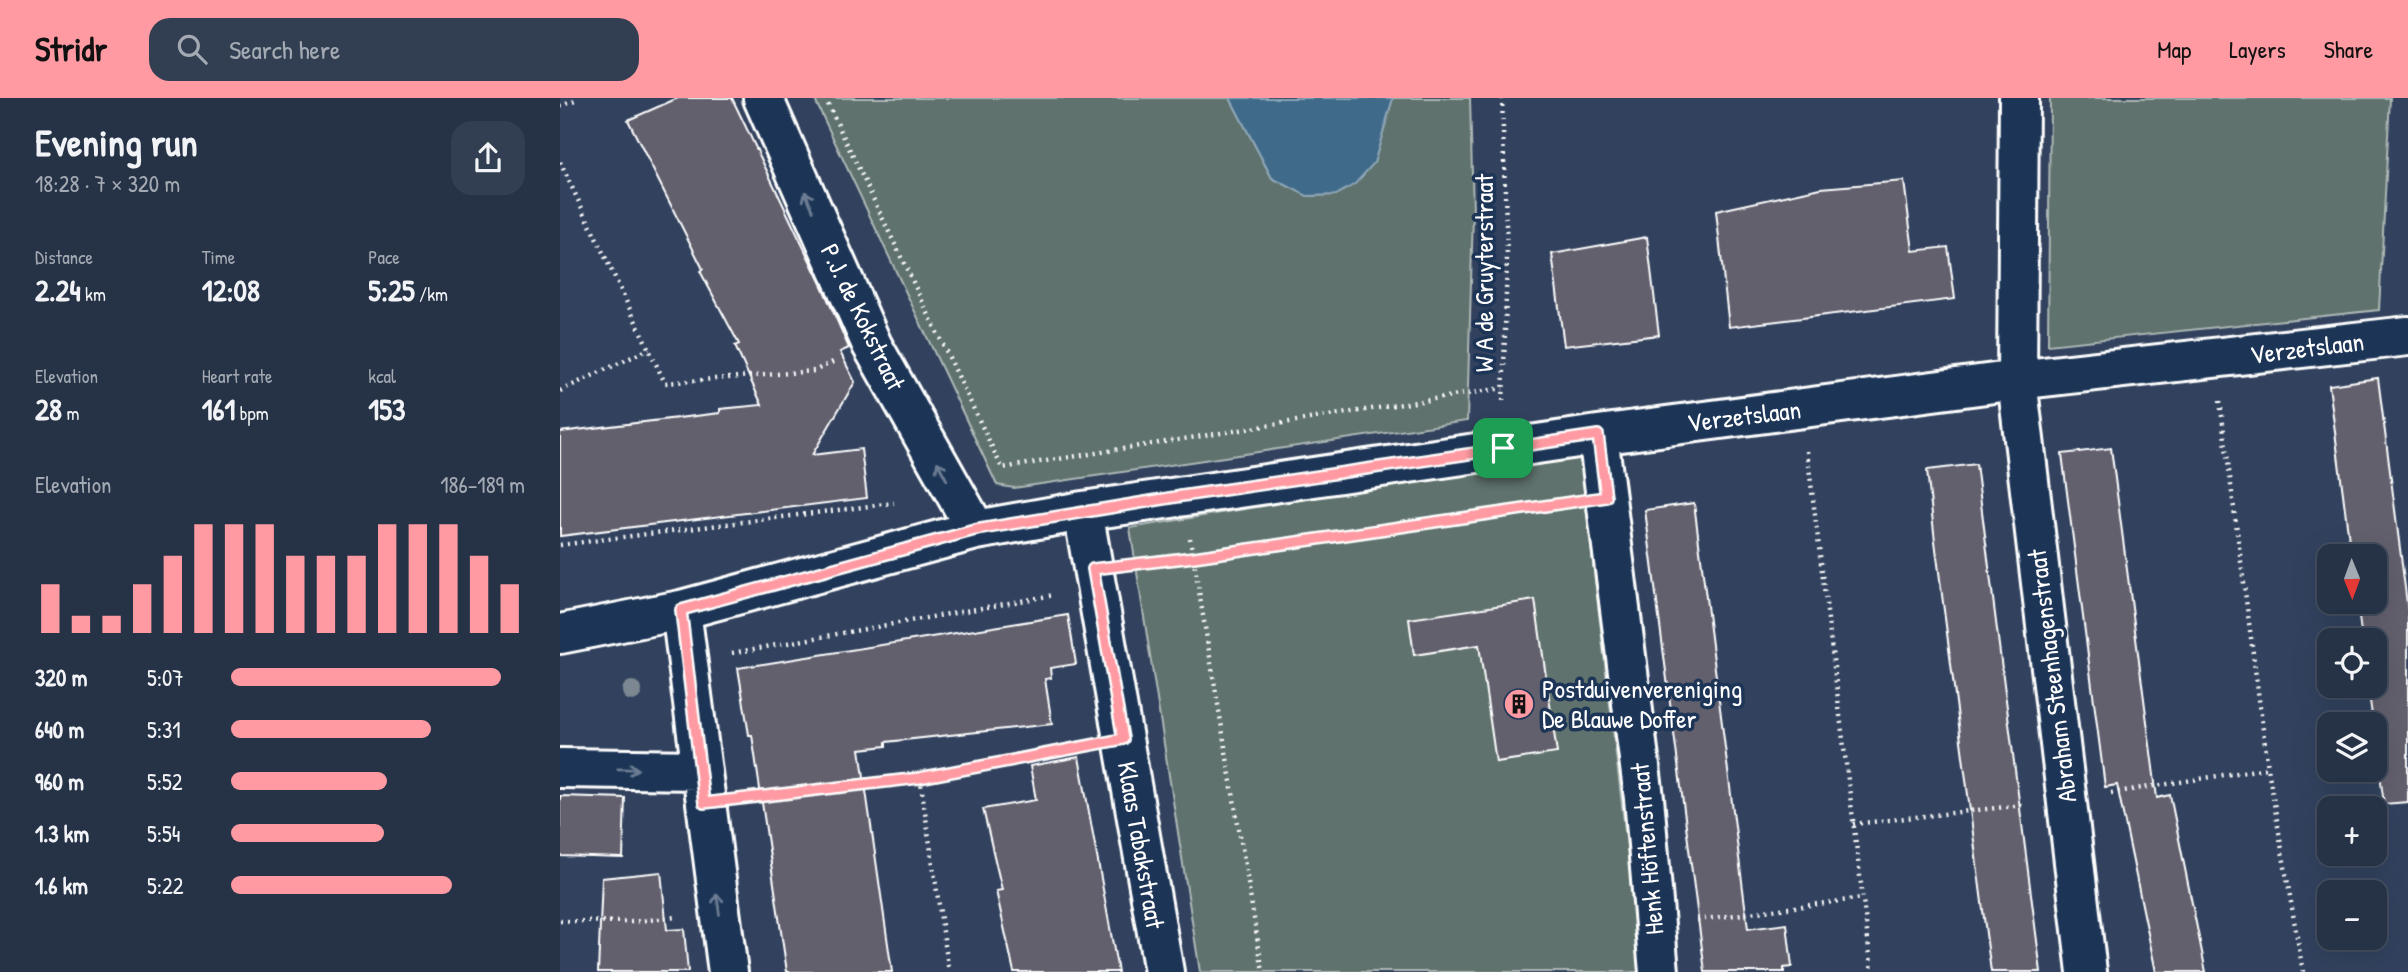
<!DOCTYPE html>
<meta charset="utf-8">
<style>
body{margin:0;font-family:"Patrick Hand",sans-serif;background:#323e51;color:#f1f3f6;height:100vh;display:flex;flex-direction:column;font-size:26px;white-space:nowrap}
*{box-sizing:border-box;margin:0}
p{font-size:23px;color:#a4aab3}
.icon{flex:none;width:38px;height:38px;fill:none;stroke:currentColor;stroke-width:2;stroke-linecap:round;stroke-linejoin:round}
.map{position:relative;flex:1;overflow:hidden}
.panel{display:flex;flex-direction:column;background:#263246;width:560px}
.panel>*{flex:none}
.needle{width:46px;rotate:179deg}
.tools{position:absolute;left:1757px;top:446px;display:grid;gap:14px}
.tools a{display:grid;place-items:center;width:70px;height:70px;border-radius:14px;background:#263246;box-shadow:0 7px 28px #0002,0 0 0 2px #424d5f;font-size:35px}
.pin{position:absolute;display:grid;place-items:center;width:60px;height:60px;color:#fff;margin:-30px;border-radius:14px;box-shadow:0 4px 10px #0006}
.round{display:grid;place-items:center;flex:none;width:74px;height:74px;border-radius:21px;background:#323e51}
.summary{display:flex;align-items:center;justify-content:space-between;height:119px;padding:0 35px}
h1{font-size:38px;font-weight:700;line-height:52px}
.figures{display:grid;grid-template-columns:repeat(3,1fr);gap:10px;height:119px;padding:7px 35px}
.figures div{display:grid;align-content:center}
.figures b{font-size:30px;font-weight:700}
.figures small{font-size:19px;font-weight:400}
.figures p{font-size:19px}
.chart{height:196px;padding:14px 35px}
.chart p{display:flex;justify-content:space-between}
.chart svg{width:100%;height:126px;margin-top:7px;stroke:#ff9aa2;stroke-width:6}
ul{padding:0 35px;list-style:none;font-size:23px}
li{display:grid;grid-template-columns:112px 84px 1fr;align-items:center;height:52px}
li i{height:18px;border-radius:9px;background:#ff9aa2}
header{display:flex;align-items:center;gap:42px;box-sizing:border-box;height:98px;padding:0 35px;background:#ff9aa2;color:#111}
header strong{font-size:33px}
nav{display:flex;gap:38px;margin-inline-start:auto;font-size:24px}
.search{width:490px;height:63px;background:#323e51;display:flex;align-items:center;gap:18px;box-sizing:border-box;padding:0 24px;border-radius:21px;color:#a4aab3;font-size:26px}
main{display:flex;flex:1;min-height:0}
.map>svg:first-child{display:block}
.green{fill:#5e726d;stroke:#aeb8b6;stroke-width:2}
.water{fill:#416b89;stroke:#8da6b8;stroke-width:2}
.building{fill:#63606e;stroke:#fff;stroke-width:2}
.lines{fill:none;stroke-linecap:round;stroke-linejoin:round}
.minor-casing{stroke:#fff;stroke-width:44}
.path{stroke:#fff;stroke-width:4.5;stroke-dasharray:2 5;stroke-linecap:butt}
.minor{stroke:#1d3557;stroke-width:38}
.tree{fill:#7b8792}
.oneway{stroke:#6c7c92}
.route-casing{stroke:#fff;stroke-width:14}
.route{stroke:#ff9aa2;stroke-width:9}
.labels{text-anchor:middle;stroke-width:7;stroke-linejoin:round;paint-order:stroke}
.street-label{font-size:26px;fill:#fff;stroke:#1d3557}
.poi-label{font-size:26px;fill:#fff;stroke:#1d3557;text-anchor:start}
</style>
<header>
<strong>Stridr</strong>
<div class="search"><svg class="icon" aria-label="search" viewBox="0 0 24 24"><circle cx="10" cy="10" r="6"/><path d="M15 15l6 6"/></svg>Search here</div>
<nav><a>Map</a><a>Layers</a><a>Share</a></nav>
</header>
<main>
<section class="panel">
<div class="summary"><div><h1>Evening run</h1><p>18:28 · 7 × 320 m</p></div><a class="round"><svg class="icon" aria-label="share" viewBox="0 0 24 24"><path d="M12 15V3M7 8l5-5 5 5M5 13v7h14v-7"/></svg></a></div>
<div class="figures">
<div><p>Distance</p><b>2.24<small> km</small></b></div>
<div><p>Time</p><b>12:08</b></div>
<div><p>Pace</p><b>5:25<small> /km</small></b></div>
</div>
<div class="figures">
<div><p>Elevation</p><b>28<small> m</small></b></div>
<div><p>Heart rate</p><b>161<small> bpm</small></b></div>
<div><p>kcal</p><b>153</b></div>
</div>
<div class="chart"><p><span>Elevation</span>186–189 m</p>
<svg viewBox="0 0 160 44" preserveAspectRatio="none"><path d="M5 44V27M15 44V38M25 44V38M35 44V27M45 44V17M55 44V6M65 44V6M75 44V6M85 44V17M95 44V17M105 44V17M115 44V6M125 44V6M135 44V6M145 44V17M155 44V27"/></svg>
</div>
<ul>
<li><b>320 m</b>5:07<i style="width:92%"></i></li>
<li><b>640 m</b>5:31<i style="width:68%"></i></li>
<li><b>960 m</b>5:52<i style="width:53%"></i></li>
<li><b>1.3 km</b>5:54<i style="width:52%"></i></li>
<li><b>1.6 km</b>5:22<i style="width:75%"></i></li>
</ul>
</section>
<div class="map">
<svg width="1848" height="874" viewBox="0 0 1848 874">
<rect width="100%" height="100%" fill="#32425e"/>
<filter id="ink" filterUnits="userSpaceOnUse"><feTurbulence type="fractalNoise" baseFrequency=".0143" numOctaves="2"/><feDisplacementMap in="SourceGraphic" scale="14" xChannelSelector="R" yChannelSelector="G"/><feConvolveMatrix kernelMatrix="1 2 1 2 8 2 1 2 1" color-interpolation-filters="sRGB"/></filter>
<g filter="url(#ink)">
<path class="green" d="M 254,0 L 670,0 L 712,80 L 748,98 L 776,97 L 814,65 L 833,0 L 910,0 L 913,115 L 907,323 L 454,390 L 437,387 Z
M 1490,0 L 1830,0 L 1819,212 L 1488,247 Z
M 1020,356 L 1082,874 L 640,874 L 570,430 Z"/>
<path class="water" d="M 670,0 L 833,0 L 814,65 L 795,86 L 776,97 L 747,98 L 712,80 Z"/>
<path class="building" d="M 118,0 L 172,0 L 263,190 L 289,250 L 280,254 L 295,284 L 252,357 L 301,351 L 307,400 L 0,438 L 0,334 L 160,315 L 160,311 L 202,307 L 175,248 L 179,246 L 140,173 L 143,171 L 68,22 Z
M 1344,83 L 1353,153 L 1388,149 L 1395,201 L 1169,229 L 1156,113 L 1261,90 Z
M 1087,139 L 1099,237 L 1004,248 L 992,156 Z
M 1818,280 L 1848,513 L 1848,704 L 1824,706 L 1808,588 L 1815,588 L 1815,542 L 1802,542 L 1797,504 L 1815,504 L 1815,458 L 1791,458 L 1769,287 Z
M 1551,350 L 1597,700 L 1610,697 L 1646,874 L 1596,874 L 1557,687 L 1545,689 L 1502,356 Z
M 1416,366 L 1437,532 L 1481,874 L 1431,874 L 1375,443 L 1367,372 Z
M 1134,405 L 1188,831 L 1227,826 L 1232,869 L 1224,870 L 1224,874 L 1145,874 L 1085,412 Z
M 975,502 L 997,655 L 936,664 L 919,547 L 854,557 L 849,521 Z
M 508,517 L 516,566 L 490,570 L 491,580 L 485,581 L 492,626 L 326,644 L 326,648 L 300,651 L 332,874 L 227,874 L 192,637 L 189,637 L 178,570 Z
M 519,659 L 558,874 L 454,874 L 436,793 L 442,792 L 423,711 L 476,702 L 470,668 Z
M 0,698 L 65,700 L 63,760 L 0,758 Z
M 101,774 L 107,832 L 124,831 L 128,874 L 38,874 L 42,780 Z"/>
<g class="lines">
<g class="minor-casing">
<path id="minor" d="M 203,0 L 312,247 L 416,432
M 1459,0 L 1457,282 L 1527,874
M 1038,337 L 1084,700 L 1099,874
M 523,413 L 604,874
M 121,512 L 168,874
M 0,536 L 121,512 L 416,432 L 523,413 L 1038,337 L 1457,282 L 1848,238
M 0,670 L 140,672"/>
</g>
<path class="path" d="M 265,0 L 442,370 L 943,290
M 942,0 L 947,158 L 943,307
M 0,9 L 19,0
M 0,64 L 105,285 L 254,273 L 273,264
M 0,293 L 89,251
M 1660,303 L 1708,670
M 1247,353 L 1312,874
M 630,440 L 703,874
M 0,447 L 334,405
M 576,466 L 1004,405
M 172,555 L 494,497
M 360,680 L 389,874
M 1551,695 L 1708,670 L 1743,874
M 191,700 L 360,680 L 521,649
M 1293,726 L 1463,707
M 1137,822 L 1303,800
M 0,823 L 71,824 L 117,819"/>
<use href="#minor" class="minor"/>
</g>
<circle class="tree" cx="72" cy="593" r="10"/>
<defs><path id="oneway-shaft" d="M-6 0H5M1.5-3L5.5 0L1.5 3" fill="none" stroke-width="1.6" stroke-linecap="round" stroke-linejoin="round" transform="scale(1.75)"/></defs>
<g class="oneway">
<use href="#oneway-shaft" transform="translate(249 103) rotate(-114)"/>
<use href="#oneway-shaft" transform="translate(382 373) rotate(-118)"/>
<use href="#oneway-shaft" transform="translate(68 671) rotate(1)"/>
<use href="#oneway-shaft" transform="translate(158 806) rotate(-98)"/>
</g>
</g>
<g class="lines" filter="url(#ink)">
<g class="route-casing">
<path id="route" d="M 1038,337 L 1046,399 L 634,459 L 533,471 L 563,641 L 359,680 L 144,705 L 121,512 L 415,432 L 622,398 Z"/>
</g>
<use href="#route" class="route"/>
</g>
<defs>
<g id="building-disc" transform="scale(1.575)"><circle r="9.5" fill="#ff9aa2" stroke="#1d3557"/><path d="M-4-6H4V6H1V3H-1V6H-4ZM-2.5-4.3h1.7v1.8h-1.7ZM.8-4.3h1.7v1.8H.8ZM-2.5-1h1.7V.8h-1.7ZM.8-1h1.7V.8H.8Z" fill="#111"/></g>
</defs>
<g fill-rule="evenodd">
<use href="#building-disc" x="959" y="606"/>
</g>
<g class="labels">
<g class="street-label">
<text transform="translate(924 175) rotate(-90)" y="9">W A de Gruyterstraat</text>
<text transform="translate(303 219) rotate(64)" y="9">P.J. de Kokstraat</text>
<text transform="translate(1747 250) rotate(-7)" y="9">Verzetslaan</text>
<text transform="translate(1184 318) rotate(-7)" y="9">Verzetslaan</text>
<text transform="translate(1492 578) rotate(-97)" y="9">Abraham Steenhagenstraat</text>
<text transform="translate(581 747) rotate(80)" y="9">Klaas Tabakstraat</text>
<text transform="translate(1087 751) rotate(-95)" y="9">Henk Höftenstraat</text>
</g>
<g class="poi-label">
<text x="982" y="600">Postduivenvereniging<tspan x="982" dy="30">De Blauwe Doffer</tspan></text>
</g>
</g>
</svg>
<div class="tools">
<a><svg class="needle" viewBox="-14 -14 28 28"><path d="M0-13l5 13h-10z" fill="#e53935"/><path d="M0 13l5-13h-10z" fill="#a4aab3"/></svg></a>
<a><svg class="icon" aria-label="locate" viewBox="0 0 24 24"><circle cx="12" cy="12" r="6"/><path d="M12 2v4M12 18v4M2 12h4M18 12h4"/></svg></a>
<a><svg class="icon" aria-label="layers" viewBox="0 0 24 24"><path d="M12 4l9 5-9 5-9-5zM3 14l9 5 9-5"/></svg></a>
<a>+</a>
<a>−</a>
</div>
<div class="pin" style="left:943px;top:350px;background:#1e9e55"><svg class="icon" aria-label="arrive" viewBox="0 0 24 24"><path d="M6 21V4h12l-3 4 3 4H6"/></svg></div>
</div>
</main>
